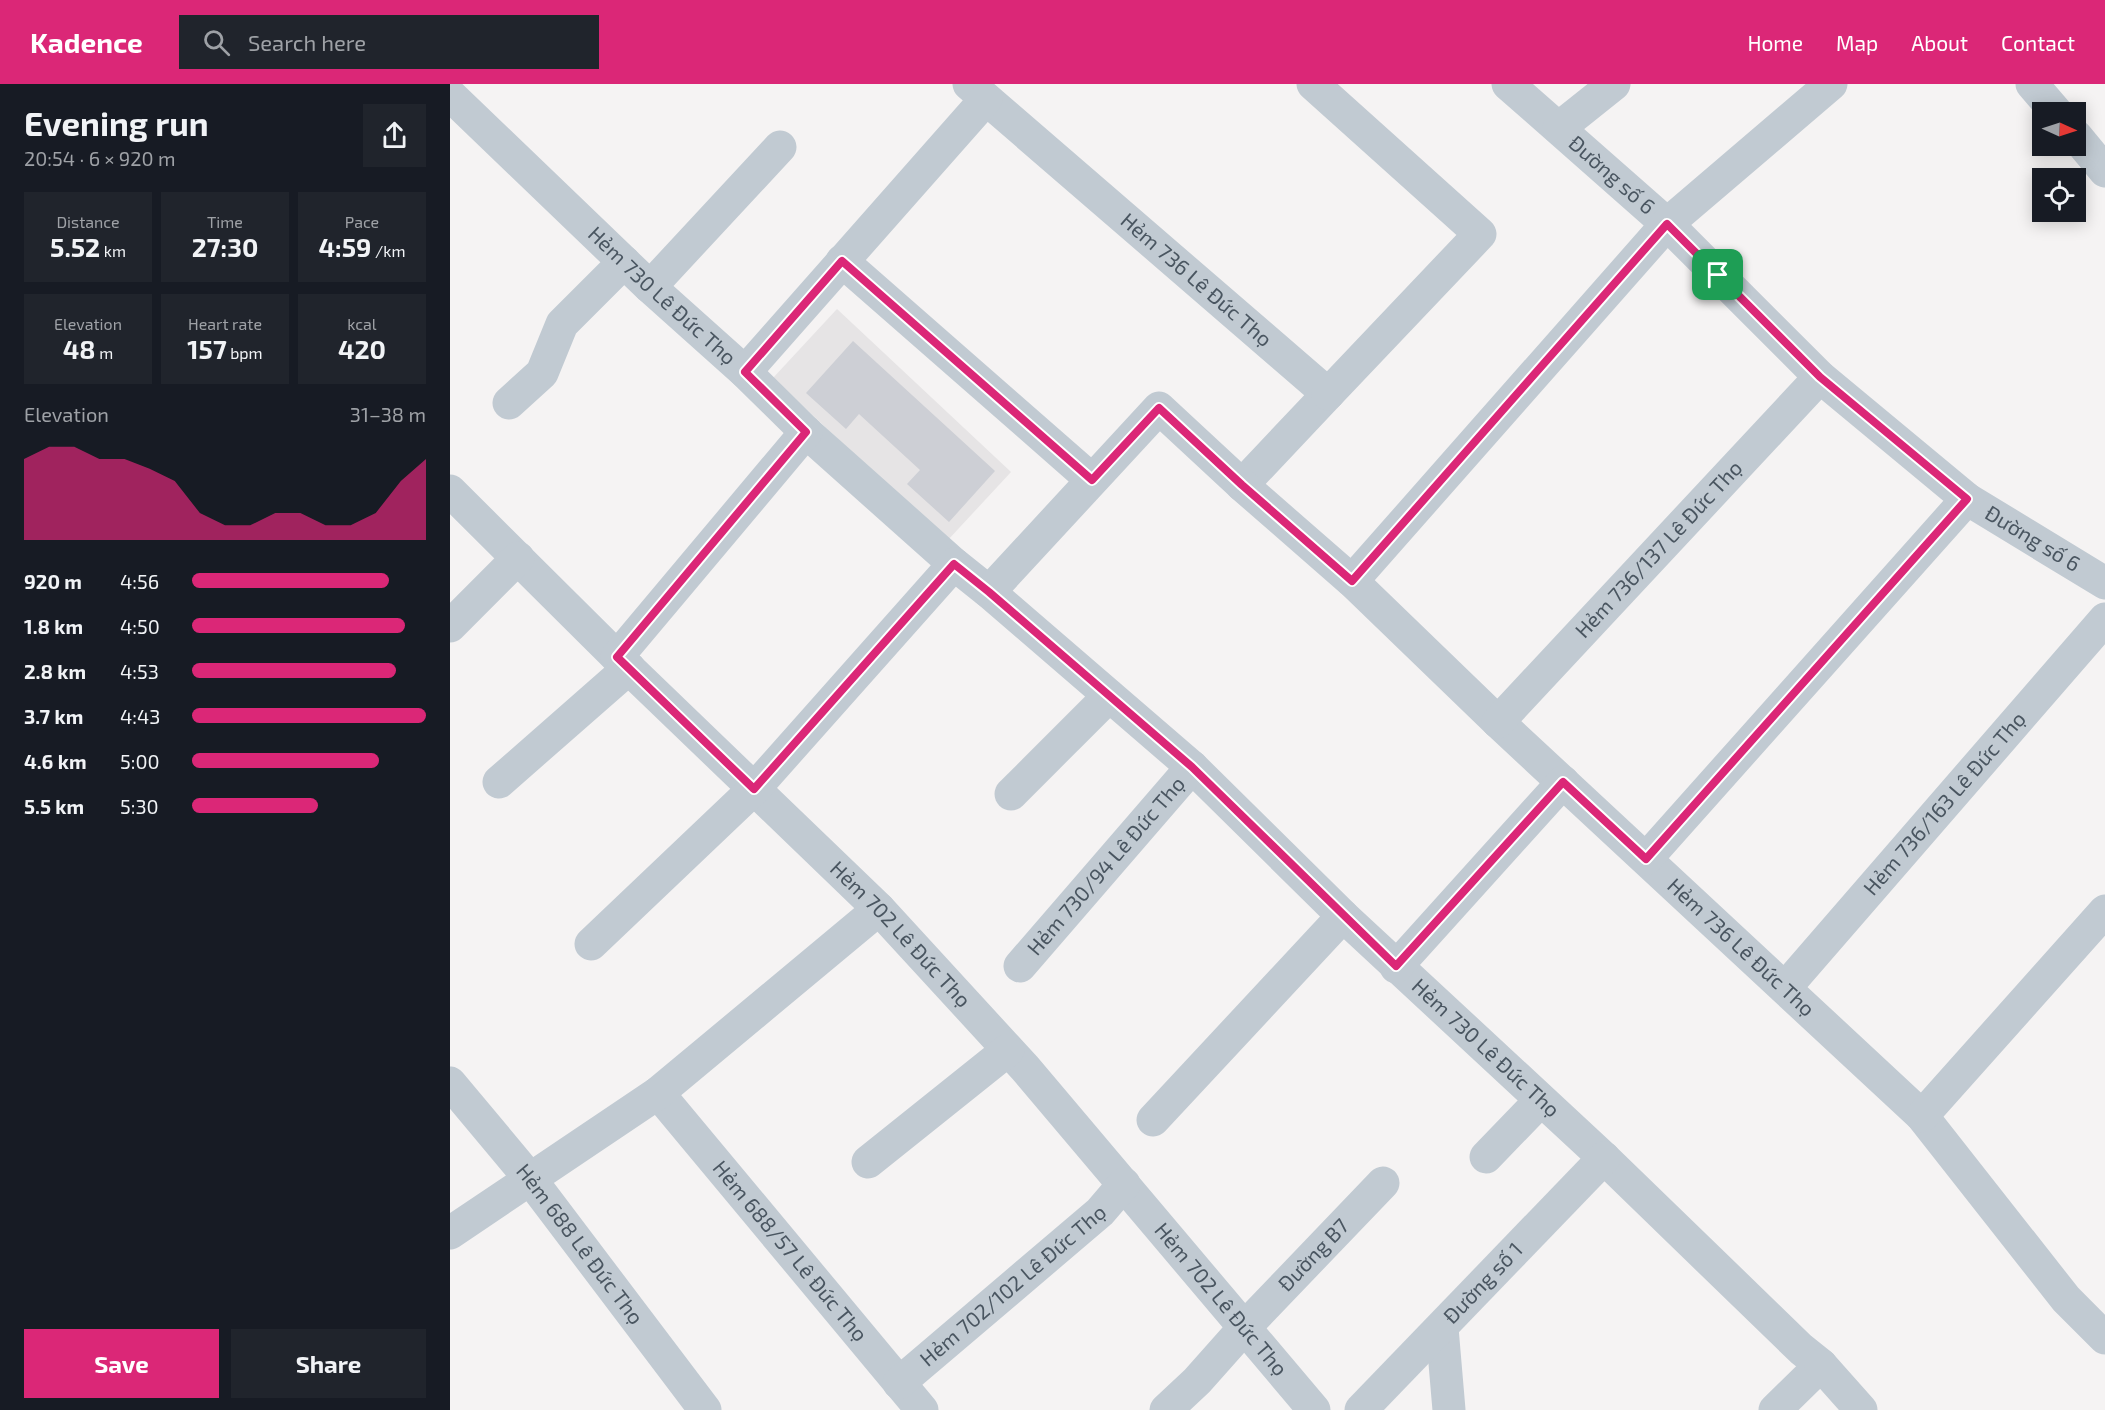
<!DOCTYPE html>
<meta charset="utf-8">
<style>
body{margin:0;font-family:"Exo 2",sans-serif;background:#20242c;color:#f1f3f6;height:100vh;display:flex;flex-direction:column;font-size:22px;white-space:nowrap}
*{box-sizing:border-box;margin:0}
p{font-size:20px;color:#9ea1a6}
.icon{flex:none;width:33px;height:33px;fill:none;stroke:currentColor;stroke-width:2;stroke-linecap:round;stroke-linejoin:round}
.map{position:relative;flex:1;overflow:hidden}
.side{display:flex;flex-direction:column;background:#171b24;width:450px}
.side>*{flex:none}
.needle{width:39px;rotate:93deg}
.buttons{position:absolute;left:1582px;top:18px;display:grid;gap:12px}
.buttons a{display:grid;place-items:center;width:54px;height:54px;border-radius:0px;background:#171b24;box-shadow:0 3px 15px #0003;font-size:30px}
.pin{position:absolute;display:grid;place-items:center;width:51px;height:51px;color:#fff;margin:-26px;border-radius:12px;box-shadow:0 3px 9px #0006}
.round{display:grid;place-items:center;flex:none;width:63px;height:63px;border-radius:0px;background:#20242c}
.overview{display:flex;align-items:center;justify-content:space-between;height:102px;padding:0 24px}
h1{font-size:33px;font-weight:700;line-height:45px}
.metrics{display:grid;grid-template-columns:repeat(3,1fr);gap:9px;height:102px;padding:6px 24px}
.metrics div{display:grid;align-content:center;border-radius:0px;background:#20242c;text-align:center}
.metrics b{font-size:26px;font-weight:700}
.metrics small{font-size:16px;font-weight:400}
.metrics p{font-size:16px}
.chart{height:168px;padding:12px 24px}
.chart p{display:flex;justify-content:space-between}
.chart svg{width:100%;height:108px;margin-top:6px;fill:#db2777;opacity:.7}
.action{display:flex;gap:12px;margin-top:auto;padding:12px 24px}
.action a{flex:1;height:69px;border-radius:0px;background:#db2777;color:#fff;font-size:24px;font-weight:700;line-height:69px;text-align:center}
.action a+a{background:#20242c;color:#f1f3f6}
ul{padding:0 24px;list-style:none;font-size:20px}
li{display:grid;grid-template-columns:96px 72px 1fr;align-items:center;height:45px}
li i{height:15px;border-radius:8px;background:#db2777}
header{display:flex;align-items:center;gap:36px;box-sizing:border-box;height:84px;padding:0 30px;background:#db2777;color:#fff}
header strong{font-size:28px}
nav{display:flex;gap:33px;margin-inline-start:auto;font-size:21px}
.search{width:420px;height:54px;background:#20242c;display:flex;align-items:center;gap:15px;box-sizing:border-box;padding:0 21px;border-radius:0px;color:#9ea1a6;font-size:22px}
main{display:flex;flex:1;min-height:0}
.map>svg:first-child{display:block}
.education{fill:#e6e4e5}
.building{fill:#cdcfd5}
.lines{fill:none;stroke-linecap:round;stroke-linejoin:round}
.minor{stroke:#c1cad2;stroke-width:33}
.route-casing{stroke:#fff;stroke-width:12}
.route{stroke:#db2777;stroke-width:8}
.labels{text-anchor:middle;stroke-width:5;stroke-linejoin:round;paint-order:stroke}
.street-label{font-size:21px;fill:#4a5661;stroke:#fff}
</style>
<header>
<strong>Kadence</strong>
<div class="search"><svg class="icon" aria-label="search" viewBox="0 0 24 24"><circle cx="10" cy="10" r="6"/><path d="M15 15l6 6"/></svg>Search here</div>
<nav><a>Home</a><a>Map</a><a>About</a><a>Contact</a></nav>
</header>
<main>
<section class="side">
<div class="overview"><div><h1>Evening run</h1><p>20:54 · 6 × 920 m</p></div><a class="round"><svg class="icon" aria-label="share" viewBox="0 0 24 24"><path d="M12 15V3M7 8l5-5 5 5M5 13v7h14v-7"/></svg></a></div>
<div class="metrics">
<div><p>Distance</p><b>5.52<small> km</small></b></div>
<div><p>Time</p><b>27:30</b></div>
<div><p>Pace</p><b>4:59<small> /km</small></b></div>
</div>
<div class="metrics">
<div><p>Elevation</p><b>48<small> m</small></b></div>
<div><p>Heart rate</p><b>157<small> bpm</small></b></div>
<div><p>kcal</p><b>420</b></div>
</div>
<div class="chart"><p><span>Elevation</span>31–38 m</p>
<svg viewBox="0 0 160 44" preserveAspectRatio="none"><path d="M0 44V11L10 6L20 6L30 11L40 11L50 15L60 20L70 33L80 38L90 38L100 33L110 33L120 38L130 38L140 33L150 20L160 11V44z"/></svg>
</div>
<ul>
<li><b>920 m</b>4:56<i style="width:84%"></i></li>
<li><b>1.8 km</b>4:50<i style="width:91%"></i></li>
<li><b>2.8 km</b>4:53<i style="width:87%"></i></li>
<li><b>3.7 km</b>4:43<i style="width:100%"></i></li>
<li><b>4.6 km</b>5:00<i style="width:80%"></i></li>
<li><b>5.5 km</b>5:30<i style="width:54%"></i></li>
</ul>
<div class="action"><a>Save</a><a>Share</a></div>
</section>
<div class="map">
<svg width="1655" height="1326" viewBox="0 0 1655 1326">
<rect width="100%" height="100%" fill="#f5f3f3"/>
<path class="education" d="M 387,225 L 561,388 L 497,457 L 323,294 Z"/>
<path class="building" d="M 403,257 L 545,387 L 499,438 L 457,400 L 470,386 L 409,330 L 396,345 L 356,309 Z"/>
<g class="lines">
<g class="minor">
<path id="s1" d="M 519,0 L 878,310 L 792,401"/>
<path d="M 863,0 L 1030,150 L 878,310"/>
<path id="s2" d="M 1058,0 L 1217,140 L 1370,293 L 1517,415 L 1655,499"/>
<path d="M 1582,0 L 1606,28"/>
<path id="s3" d="M 0,11 L 200,203 L 295,288 L 356,348 L 504,480 L 539,508 L 742,683 L 893,832 L 1154,1074 L 1351,1265 L 1371,1281 L 1325,1326"/>
<path d="M 1109,44 L 1164,0"/>
<path d="M 1626,52 L 1655,87"/>
<path d="M 392,177 L 642,396"/>
<path d="M 200,203 L 330,63"/>
<path d="M 295,288 L 536,15"/>
<path d="M 59,319 L 92,289 L 112,240 L 174,178"/>
<path id="s4" d="M 0,407 L 167,573 L 429,825 L 575,984 L 864,1326"/>
<path d="M 902,497 L 1217,140 L 1381,0"/>
<path id="s5" d="M 539,508 L 709,324 L 792,401 L 902,497 L 1048,638 L 1472,1032 L 1616,1215 L 1655,1254"/>
<path d="M 0,542 L 68,474"/>
<path d="M 167,573 L 356,348"/>
<path id="s6" d="M 1048,638 L 1370,293"/>
<path d="M 49,698 L 179,584"/>
<path d="M 561,710 L 659,612"/>
<path d="M 1196,775 L 1517,415"/>
<path d="M 141,860 L 304,705 L 504,480"/>
<path id="s7" d="M 570,882 L 742,683"/>
<path d="M 946,883 L 1113,698"/>
<path id="s8" d="M 1335,904 L 1655,535"/>
<path id="s9" d="M 0,999 L 81,1096 L 255,1326"/>
<path id="s10" d="M 208,1009 L 472,1326"/>
<path d="M 1472,1032 L 1655,827"/>
<path d="M 703,1036 L 893,832"/>
<path d="M 1036,1073 L 1091,1016"/>
<path d="M 418,1078 L 558,966"/>
<path d="M 0,1149 L 208,1009 L 429,825"/>
<path d="M 992,1244 L 999,1326"/>
<path d="M 1371,1281 L 1411,1326"/>
<path id="s11" d="M 449,1299 L 650,1128 L 674,1100"/>
<path id="s12" d="M 716,1326 L 747,1297 L 795,1243 L 933,1099"/>
<path id="s13" d="M 911,1326 L 1154,1074"/>
</g>
</g>
<g class="lines">
<g class="route-casing">
<path id="route" d="M 1217,140 L 1370,293 L 1517,415 L 1196,775 L 1113,698 L 946,882 L 742,683 L 539,508 L 504,480 L 304,705 L 167,573 L 356,348 L 295,288 L 392,177 L 642,396 L 709,324 L 792,401 L 902,497 Z"/>
</g>
<use href="#route" class="route"/>
</g>
<g class="labels">
<g class="street-label">
<text dy="7" stroke="none"><textPath href="#s2" startOffset="138">Đường số 6</textPath></text>
<text dy="7" stroke="none"><textPath href="#s1" startOffset="300">Hẻm 736 Lê Đức Thọ</textPath></text>
<text dy="7" stroke="none"><textPath href="#s3" startOffset="292">Hẻm 730 Lê Đức Thọ</textPath></text>
<text dy="7" stroke="none"><textPath href="#s2" startOffset="696">Đường số 6</textPath></text>
<text dy="7" stroke="none"><textPath href="#s6" startOffset="236">Hẻm 736/137 Lê Đức Thọ</textPath></text>
<text dy="7" stroke="none"><textPath href="#s8" startOffset="244">Hẻm 736/163 Lê Đức Thọ</textPath></text>
<text dy="7" stroke="none"><textPath href="#s7" startOffset="132">Hẻm 730/94 Lê Đức Thọ</textPath></text>
<text dy="7" stroke="none"><textPath href="#s4" startOffset="632">Hẻm 702 Lê Đức Thọ</textPath></text>
<text dy="7" stroke="none"><textPath href="#s5" startOffset="1044">Hẻm 736 Lê Đức Thọ</textPath></text>
<text dy="7" stroke="none"><textPath href="#s3" startOffset="1408">Hẻm 730 Lê Đức Thọ</textPath></text>
<text dy="7" stroke="none"><textPath href="#s9" startOffset="207">Hẻm 688 Lê Đức Thọ</textPath></text>
<text dy="7" stroke="none"><textPath href="#s10" startOffset="206">Hẻm 688/57 Lê Đức Thọ</textPath></text>
<text dy="7" stroke="none"><textPath href="#s12" startOffset="214">Đường B7</textPath></text>
<text dy="7" stroke="none"><textPath href="#s13" startOffset="176">Đường số 1</textPath></text>
<text dy="7" stroke="none"><textPath href="#s11" startOffset="150">Hẻm 702/102 Lê Đức Thọ</textPath></text>
<text dy="7" stroke="none"><textPath href="#s4" startOffset="1118">Hẻm 702 Lê Đức Thọ</textPath></text>
</g>
</g>
</svg>
<div class="buttons">
<a><svg class="needle" viewBox="-14 -14 28 28"><path d="M0-13l5 13h-10z" fill="#e53935"/><path d="M0 13l5-13h-10z" fill="#9ea1a6"/></svg></a>
<a><svg class="icon" aria-label="locate" viewBox="0 0 24 24"><circle cx="12" cy="12" r="6"/><path d="M12 2v4M12 18v4M2 12h4M18 12h4"/></svg></a>
</div>
<div class="pin" style="left:1268px;top:191px;background:#1e9e55"><svg class="icon" aria-label="arrive" viewBox="0 0 24 24"><path d="M6 21V4h12l-3 4 3 4H6"/></svg></div>
</div>
</main>
